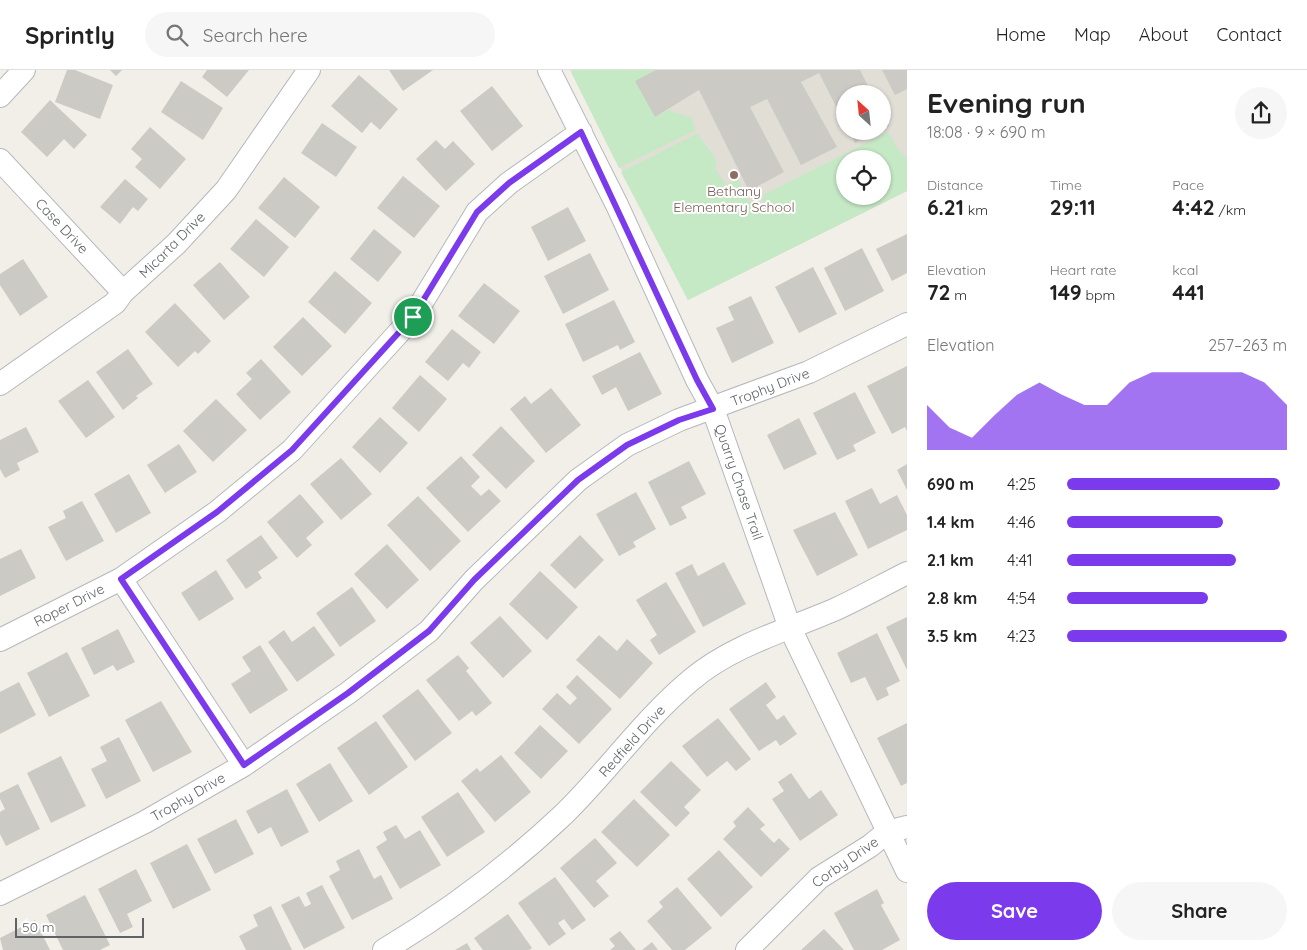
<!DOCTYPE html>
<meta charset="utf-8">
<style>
body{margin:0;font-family:Quicksand,sans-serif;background:#f6f6f6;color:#222;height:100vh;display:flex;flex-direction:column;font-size:19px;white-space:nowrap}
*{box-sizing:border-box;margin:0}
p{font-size:16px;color:#767676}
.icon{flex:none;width:28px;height:28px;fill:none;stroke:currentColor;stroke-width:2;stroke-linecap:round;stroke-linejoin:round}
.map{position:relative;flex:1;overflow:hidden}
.details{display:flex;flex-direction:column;background:#fff;width:400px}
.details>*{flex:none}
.needle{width:32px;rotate:333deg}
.buttons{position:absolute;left:836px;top:15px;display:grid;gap:10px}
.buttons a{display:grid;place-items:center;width:55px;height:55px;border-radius:50%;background:#fff;box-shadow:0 1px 4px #0004;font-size:25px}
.scale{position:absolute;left:15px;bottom:12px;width:129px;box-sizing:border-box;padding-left:5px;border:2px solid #5f6368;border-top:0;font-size:14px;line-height:18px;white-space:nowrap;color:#5f6368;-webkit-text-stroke:4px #fff;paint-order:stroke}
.pin{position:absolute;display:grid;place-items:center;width:42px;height:42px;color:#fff;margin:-21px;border:2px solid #fff;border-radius:50%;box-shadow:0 1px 5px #0007}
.round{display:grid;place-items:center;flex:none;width:52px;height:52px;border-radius:26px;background:#f6f6f6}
.overview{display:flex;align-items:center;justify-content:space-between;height:85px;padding:0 20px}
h1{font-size:28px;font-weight:700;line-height:38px}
.metrics{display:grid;grid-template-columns:repeat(3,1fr);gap:8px;height:85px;padding:5px 20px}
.metrics div{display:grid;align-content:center}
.metrics b{font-size:21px;font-weight:700}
.metrics small{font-size:14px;font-weight:400}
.metrics p{font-size:14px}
.chart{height:140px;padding:10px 20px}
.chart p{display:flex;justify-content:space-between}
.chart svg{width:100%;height:90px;margin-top:5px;fill:#7c3aed;opacity:.7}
.action{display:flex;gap:10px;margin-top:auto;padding:10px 20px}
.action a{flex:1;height:58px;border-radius:30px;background:#7c3aed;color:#fff;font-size:20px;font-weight:700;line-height:58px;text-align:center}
.action a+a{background:#f6f6f6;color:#222}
ul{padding:0 20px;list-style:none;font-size:16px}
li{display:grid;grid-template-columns:80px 60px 1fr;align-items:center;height:38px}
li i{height:12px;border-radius:6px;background:#7c3aed}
header{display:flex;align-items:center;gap:30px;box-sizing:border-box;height:70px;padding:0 25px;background:#fff;border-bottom:1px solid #e0e0e0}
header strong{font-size:24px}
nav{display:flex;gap:28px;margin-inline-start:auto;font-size:18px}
.search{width:350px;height:45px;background:#f6f6f6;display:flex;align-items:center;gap:12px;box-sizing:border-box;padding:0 18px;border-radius:28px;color:#767676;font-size:19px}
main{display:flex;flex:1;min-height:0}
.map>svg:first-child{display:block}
.education{fill:#e1ded6;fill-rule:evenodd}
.green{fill:#c5e8c5;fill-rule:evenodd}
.building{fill:#cccac5}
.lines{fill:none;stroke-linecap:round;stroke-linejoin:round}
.minor-casing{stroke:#b5b8bc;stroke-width:24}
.minor{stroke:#fff;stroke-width:22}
.route-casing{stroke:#fff;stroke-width:10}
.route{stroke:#7c3aed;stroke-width:6}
.education-dot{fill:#8d6e63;stroke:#fff;stroke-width:2}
.labels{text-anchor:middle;stroke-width:4;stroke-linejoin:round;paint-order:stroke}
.education-label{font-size:14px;fill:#785e54;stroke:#fff}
.street-label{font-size:14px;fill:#5f6368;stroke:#fff}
</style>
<header>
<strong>Sprintly</strong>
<div class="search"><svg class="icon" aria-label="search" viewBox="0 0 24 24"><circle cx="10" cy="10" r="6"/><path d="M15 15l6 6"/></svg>Search here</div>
<nav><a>Home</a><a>Map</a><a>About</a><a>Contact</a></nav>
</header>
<main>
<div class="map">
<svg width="907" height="880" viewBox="0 0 907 880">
<rect width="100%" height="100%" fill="#f1efe8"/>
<path class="education" d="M 570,0 L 907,0 L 907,121 L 688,230 ZM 845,24 L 882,24 L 882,61 L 845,61 ZM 845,89 L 882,89 L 882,126 L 845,126 Z"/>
<path class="green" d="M 573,0 L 656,0 L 636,11 L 655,47 L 671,39 L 672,42 L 691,47 L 696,60 L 619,98 L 572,4 Z
M 888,62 L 897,78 L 907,88 L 907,121 L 688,230 L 621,102 L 698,63 C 701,73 716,83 717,95 L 714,97 L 726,115 L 738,109 L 750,133 L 757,128 L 762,137 L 765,136 L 761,126 ZM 845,89 L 882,89 L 882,126 L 845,126 Z"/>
<path class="building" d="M 67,0 L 75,0 L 113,15 L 100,49 L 55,32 Z
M 110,0 L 122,0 L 116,6 Z
M 207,0 L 249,0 L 227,27 L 202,7 Z
M 389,0 L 433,0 L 403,21 Z
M 656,0 L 860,0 L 872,24 L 845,24 L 845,54 L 819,3 L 801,12 L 837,77 L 801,95 L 767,29 L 750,37 L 784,102 L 749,121 L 699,20 L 655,47 L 635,11 Z
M 882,0 L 907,0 L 907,19 L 895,25 Z
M 359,5 L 398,39 L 380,60 L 371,52 L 362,63 L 331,36 Z
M 181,11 L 223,38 L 203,70 L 161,42 Z
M 492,16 L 523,56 L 492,81 L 460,41 Z
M 50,30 L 87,65 L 74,79 L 64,69 L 47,87 L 21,62 Z
M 882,43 L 889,56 L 882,59 Z
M 322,53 L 357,77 L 336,107 L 301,83 Z
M 150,57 L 186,89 L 160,119 L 135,97 L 142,89 L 131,79 Z
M 849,61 L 878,61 L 855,73 Z
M 436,70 L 445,79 L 453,71 L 475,94 L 446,121 L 416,89 Z
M 403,106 L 440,136 L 414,168 L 377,138 Z
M 284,107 L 320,137 L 295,168 L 258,138 Z
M 125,109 L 148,129 L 138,141 L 133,137 L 120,154 L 100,137 Z
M 568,137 L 586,171 L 548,191 L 531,157 Z
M 256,149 L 289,177 L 264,207 L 230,179 Z
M 374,159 L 402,182 L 378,212 L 350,189 Z
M 907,164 L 907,203 L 892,211 L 876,179 Z
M 862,178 L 884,221 L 845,241 L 824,198 Z
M 590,183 L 609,220 L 563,244 L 544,206 Z
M 23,189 L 48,227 L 20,246 L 0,215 L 0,204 Z
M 220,192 L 250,227 L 224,250 L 193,215 Z
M 813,197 L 837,244 L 799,263 L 775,217 Z
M 335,201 L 372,233 L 345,264 L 308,232 Z
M 484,213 L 520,241 L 494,274 L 458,246 Z
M 751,226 L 774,273 L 732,293 L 716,258 L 734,250 L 728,237 Z
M 614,230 L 635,272 L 620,280 L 618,275 L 583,292 L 565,254 Z
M 175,233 L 211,271 L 198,284 L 195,281 L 178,297 L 145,262 Z
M 303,247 L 332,276 L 302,306 L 273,277 Z
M 452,259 L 481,282 L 469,298 L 463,293 L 448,311 L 425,292 Z
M 128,279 L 153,314 L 136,326 L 138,328 L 123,340 L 96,302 Z
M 640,282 L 662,324 L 628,341 L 616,317 L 602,325 L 592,306 Z
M 261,289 L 291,322 L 260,350 L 236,324 L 252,309 L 246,303 Z
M 907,296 L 907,361 L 905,357 L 892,364 L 867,316 Z
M 420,305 L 447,329 L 419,362 L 392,338 Z
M 88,310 L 115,347 L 86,368 L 58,331 Z
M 551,318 L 581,355 L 546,383 L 510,339 L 525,326 L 531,334 Z
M 855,322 L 876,363 L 853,375 L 856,381 L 837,390 L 813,343 Z
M 216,329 L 247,360 L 213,392 L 183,361 Z
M 380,347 L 408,373 L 380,403 L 352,377 Z
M 799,348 L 817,384 L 784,400 L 767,365 Z
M 501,356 L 535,391 L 506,419 L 472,385 Z
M 26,357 L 39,382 L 17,393 L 20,400 L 5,408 L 0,399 L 0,370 Z
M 179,374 L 197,402 L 165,423 L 147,395 Z
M 461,386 L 480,407 L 471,416 L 481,426 L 489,419 L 501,431 L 468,462 L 426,418 Z
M 341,388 L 372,424 L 341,450 L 310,414 Z
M 689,391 L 706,424 L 681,437 L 687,448 L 670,456 L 648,412 Z
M 907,394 L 907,420 L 897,400 Z
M 129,404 L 151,443 L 116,463 L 94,424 Z
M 872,418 L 880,434 L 897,425 L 907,445 L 907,460 L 868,479 L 845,431 Z
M 636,422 L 656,459 L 633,472 L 636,477 L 619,486 L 596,444 Z
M 300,424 L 324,452 L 306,468 L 312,475 L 297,488 L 267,452 Z
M 418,426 L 461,471 L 430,501 L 387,455 Z
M 82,431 L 104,471 L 66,491 L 48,457 L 66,448 L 63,441 Z
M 835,442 L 858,485 L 817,506 L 793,460 Z
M 261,465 L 278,488 L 258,502 L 262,508 L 246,519 L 226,490 Z
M 580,465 L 604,490 L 575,519 L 550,495 Z
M 387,474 L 419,510 L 387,539 L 354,504 Z
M 21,479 L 36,508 L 0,526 L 0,489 Z
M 724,492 L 746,534 L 703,557 L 675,503 L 692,494 L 698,506 Z
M 216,500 L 234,529 L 199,551 L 181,523 Z
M 540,501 L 578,537 L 547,570 L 509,534 Z
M 666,512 L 696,562 L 659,585 L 650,570 L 657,565 L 636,530 Z
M 352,517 L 376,551 L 340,577 L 316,543 Z
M 500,546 L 532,581 L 503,608 L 470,573 Z
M 907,547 L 907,600 L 886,557 Z
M 314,556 L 335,585 L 297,612 L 268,572 L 284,560 L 292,572 Z
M 118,559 L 135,592 L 117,601 L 113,595 L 94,605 L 81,578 Z
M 877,563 L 900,611 L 886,618 L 889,625 L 877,631 L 865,607 L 851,613 L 837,583 Z
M 599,565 L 617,581 L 627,569 L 653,593 L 620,629 L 576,590 Z
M 260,575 L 288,620 L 250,644 L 231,614 L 251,601 L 242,587 Z
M 67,582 L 90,626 L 49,647 L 27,603 Z
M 458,585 L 469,598 L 466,601 L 492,633 L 476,646 L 472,641 L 459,651 L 426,610 Z
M 577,605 L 612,639 L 579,674 L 542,639 L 557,623 L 570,635 L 577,628 L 566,617 Z
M 19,612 L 36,645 L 0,664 L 0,622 Z
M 766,612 L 776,627 L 766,635 L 777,650 L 784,645 L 797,664 L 780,676 L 776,670 L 759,681 L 729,639 Z
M 418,619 L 452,663 L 415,691 L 382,646 Z
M 161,631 L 192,682 L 153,702 L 125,650 Z
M 718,648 L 751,689 L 736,701 L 727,691 L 707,707 L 682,676 Z
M 376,651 L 408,697 L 369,725 L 337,678 Z
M 907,653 L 907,713 L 901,716 L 877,668 Z
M 540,655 L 568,681 L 541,709 L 514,683 Z
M 119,667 L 141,711 L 106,729 L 91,699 L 107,691 L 100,677 Z
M 501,685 L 531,722 L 495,752 L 461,711 L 477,698 L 480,702 Z
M 61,686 L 86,736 L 51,753 L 27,703 Z
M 671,691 L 701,720 L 684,737 L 690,743 L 676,757 L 640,722 Z
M 330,693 L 353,731 L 319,752 L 296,714 Z
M 791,703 L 809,729 L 821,720 L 838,745 L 800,771 L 772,729 L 784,721 L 778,712 Z
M 18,714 L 40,759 L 6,776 L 0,764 L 0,742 L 5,739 L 0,729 L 0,723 Z
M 287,719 L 309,762 L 281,777 L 271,757 L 258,764 L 246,741 Z
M 458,722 L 485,762 L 447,787 L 421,747 Z
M 634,729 L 670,765 L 637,797 L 601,762 Z
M 748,737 L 765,755 L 760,759 L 774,773 L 779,768 L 790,779 L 761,807 L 723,769 L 736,756 L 733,752 Z
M 236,749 L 254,784 L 215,804 L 197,769 Z
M 396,755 L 405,769 L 420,760 L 441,795 L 400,819 L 376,777 L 387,770 L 383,762 Z
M 595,768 L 617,793 L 596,811 L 609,826 L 594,838 L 560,798 Z
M 187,774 L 211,820 L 173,839 L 150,793 Z
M 359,779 L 374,809 L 381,805 L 393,829 L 352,850 L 329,806 L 340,800 L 336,791 Z
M 719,780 L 753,817 L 721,847 L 687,809 Z
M 136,799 L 152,831 L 127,844 L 133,857 L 120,863 L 98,819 Z
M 555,807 L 586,850 L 572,860 L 564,849 L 558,853 L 566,864 L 549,876 L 518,833 Z
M 322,815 L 345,858 L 304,879 L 281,835 L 299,826 L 305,837 L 311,834 L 306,823 Z
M 677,817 L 712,858 L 685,880 L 672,880 L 647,851 L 663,837 L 659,832 Z
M 877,819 L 884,833 L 881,835 L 900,870 L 882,880 L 854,880 L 834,843 Z
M 85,825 L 110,875 L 100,880 L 63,880 L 46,845 Z
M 271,836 L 292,880 L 246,880 L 239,866 L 258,856 L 253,845 Z
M 508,844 L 532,878 L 529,880 L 483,880 L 474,868 Z
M 35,850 L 50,880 L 3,880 L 0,868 Z
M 824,859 L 844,880 L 801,880 Z
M 620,861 L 636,880 L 610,880 L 615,876 L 609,869 Z
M 652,872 L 658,880 L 642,880 Z
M 467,873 L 471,880 L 455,880 Z"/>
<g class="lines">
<g class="minor-casing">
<path id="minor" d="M 549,0 L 617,135 L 697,310 L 713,339 L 790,558 L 907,801
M 0,26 L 24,0
M 0,90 L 123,222
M 0,314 L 115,233 L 123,222 L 176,174 L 226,120 L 309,0
M 121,509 L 244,695
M 0,570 L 121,509 L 217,442 L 292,380 L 413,247 L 477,142 L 509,113 L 581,62
M 0,824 L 145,752 L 244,695 L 348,623 L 429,561 L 474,510 L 578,410 L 627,375 L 679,350 L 809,302 L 907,254
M 384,880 C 449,841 509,796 564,744 C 608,701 644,649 691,610 C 732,575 788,560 836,539 C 860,528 883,515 907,503
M 747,880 L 819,808 L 870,776 L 887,762 L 907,757"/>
</g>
<use href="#minor" class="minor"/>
</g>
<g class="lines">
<g class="route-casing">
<path id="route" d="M 581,62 L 697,310 L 713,339 L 679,350 L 627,375 L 578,410 L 474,510 L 429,561 L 348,623 L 244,695 L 121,509 L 217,442 L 292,380 L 413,247 L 477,142 L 509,113 Z"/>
</g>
<use href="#route" class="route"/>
</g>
<circle class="education-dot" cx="734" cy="105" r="5"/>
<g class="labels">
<g class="education-label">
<text x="734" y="126">Bethany<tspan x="734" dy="16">Elementary School</tspan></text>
</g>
<g class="street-label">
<text transform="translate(62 156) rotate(47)" y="5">Case Drive</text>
<text transform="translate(172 175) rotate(-45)" y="5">Micarta Drive</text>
<text transform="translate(770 317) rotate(-21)" y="5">Trophy Drive</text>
<text transform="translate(739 412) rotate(71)" y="5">Quarry Chase Trail</text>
<text transform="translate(69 535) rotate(-27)" y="5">Roper Drive</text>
<text transform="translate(632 671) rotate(-48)" y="5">Redfield Drive</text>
<text transform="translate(188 727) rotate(-30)" y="5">Trophy Drive</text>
<text transform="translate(845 792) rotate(-35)" y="5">Corby Drive</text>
</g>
</g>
</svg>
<div class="buttons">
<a><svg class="needle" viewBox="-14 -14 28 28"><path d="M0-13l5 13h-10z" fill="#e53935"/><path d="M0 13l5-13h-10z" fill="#767676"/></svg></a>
<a><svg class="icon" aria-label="locate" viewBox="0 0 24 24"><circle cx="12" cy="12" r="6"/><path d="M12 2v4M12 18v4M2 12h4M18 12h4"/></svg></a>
</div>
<div class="scale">50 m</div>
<div class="pin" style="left:413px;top:247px;background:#1e9e55"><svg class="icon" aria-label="arrive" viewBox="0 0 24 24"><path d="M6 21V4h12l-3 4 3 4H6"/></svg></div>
</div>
<section class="details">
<div class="overview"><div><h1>Evening run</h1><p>18:08 · 9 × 690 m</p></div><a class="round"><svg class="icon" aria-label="share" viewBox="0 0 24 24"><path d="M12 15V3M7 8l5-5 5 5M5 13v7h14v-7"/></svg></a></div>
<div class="metrics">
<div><p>Distance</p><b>6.21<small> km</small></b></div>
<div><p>Time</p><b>29:11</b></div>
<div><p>Pace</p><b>4:42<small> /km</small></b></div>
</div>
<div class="metrics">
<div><p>Elevation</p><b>72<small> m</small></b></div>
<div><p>Heart rate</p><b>149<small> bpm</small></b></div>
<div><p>kcal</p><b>441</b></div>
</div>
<div class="chart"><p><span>Elevation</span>257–263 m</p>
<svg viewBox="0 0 160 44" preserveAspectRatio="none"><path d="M0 44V22L10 33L20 38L30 27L40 17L50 11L60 17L70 22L80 22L90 11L100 6L110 6L120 6L130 6L140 6L150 11L160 22V44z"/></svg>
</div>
<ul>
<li><b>690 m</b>4:25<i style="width:97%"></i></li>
<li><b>1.4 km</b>4:46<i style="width:71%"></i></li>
<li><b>2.1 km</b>4:41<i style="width:77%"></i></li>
<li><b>2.8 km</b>4:54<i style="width:64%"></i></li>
<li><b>3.5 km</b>4:23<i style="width:100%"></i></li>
</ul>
<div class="action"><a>Save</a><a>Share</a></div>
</section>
</main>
